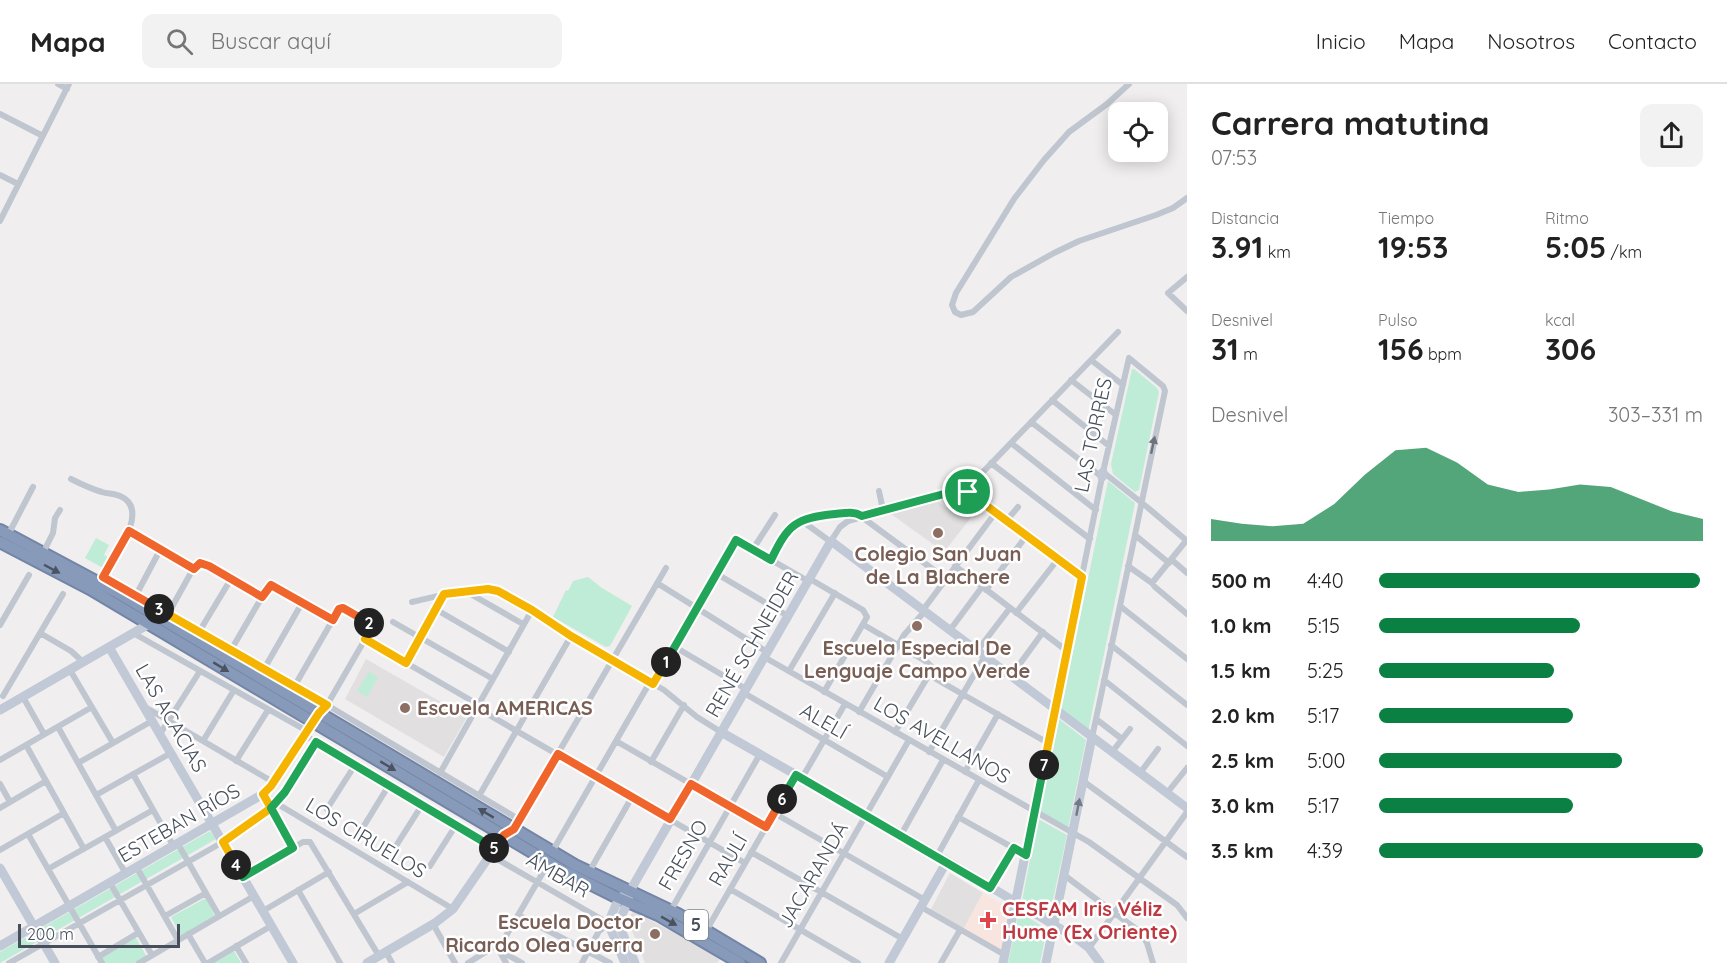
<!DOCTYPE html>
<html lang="es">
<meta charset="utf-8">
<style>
body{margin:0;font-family:Quicksand,sans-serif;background:#f2f2f2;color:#222;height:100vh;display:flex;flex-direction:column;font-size:22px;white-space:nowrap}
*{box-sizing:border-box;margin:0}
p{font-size:20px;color:#767676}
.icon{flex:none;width:33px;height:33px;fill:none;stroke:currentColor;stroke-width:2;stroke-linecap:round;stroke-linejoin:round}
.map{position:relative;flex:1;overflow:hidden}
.side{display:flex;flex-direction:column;background:#fff;width:540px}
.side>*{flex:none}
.buttons{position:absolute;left:1108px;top:18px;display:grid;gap:12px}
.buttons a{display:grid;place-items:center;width:60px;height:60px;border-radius:12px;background:#fff;box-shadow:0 3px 15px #0003;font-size:30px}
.scale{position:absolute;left:18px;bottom:15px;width:162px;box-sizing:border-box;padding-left:6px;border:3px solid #474f5a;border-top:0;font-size:16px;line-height:21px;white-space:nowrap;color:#474f5a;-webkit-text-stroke:4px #fff;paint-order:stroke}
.pin{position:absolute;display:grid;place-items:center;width:51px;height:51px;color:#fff;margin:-26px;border:3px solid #fff;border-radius:50%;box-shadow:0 2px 6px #0007}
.km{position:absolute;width:30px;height:30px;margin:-15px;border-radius:50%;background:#222;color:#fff;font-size:16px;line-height:30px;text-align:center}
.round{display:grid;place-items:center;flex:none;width:63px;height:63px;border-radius:12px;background:#f2f2f2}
.overview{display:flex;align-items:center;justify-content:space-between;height:102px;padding:0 24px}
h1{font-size:33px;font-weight:700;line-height:45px}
.stats{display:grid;grid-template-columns:repeat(3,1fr);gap:9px;height:102px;padding:6px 24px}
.stats div{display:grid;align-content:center}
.stats b{font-size:30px;font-weight:700}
.stats small{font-size:16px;font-weight:400}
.stats p{font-size:16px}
.chart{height:168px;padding:12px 24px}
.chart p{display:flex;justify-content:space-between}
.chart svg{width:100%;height:108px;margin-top:6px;fill:#0b8043;opacity:.7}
ul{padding:0 24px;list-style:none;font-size:20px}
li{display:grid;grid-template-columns:96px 72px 1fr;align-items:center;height:45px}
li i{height:15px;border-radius:8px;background:#0b8043}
header{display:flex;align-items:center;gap:36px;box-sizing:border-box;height:84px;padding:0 30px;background:#fff;border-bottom:2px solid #e0e0e0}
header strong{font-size:28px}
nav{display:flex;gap:33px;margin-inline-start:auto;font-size:21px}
.search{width:420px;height:54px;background:#f2f2f2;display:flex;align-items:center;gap:15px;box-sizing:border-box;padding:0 21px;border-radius:12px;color:#767676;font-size:22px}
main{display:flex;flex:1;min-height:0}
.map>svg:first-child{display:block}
.education{fill:#e1dfdf}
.medical{fill:#f9e5df}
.green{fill:#beecd6}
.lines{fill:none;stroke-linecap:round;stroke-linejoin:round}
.highway-casing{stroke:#7385a6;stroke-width:14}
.street{stroke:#bfc6cf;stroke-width:6}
.secondary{stroke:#c1c9d6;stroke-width:9}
.highway{stroke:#889aba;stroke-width:10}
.oneway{fill:#6b737d}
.oneway2{fill:#4a535f}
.oneway3{fill:#727a85}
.split-1-casing{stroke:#fff;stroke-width:12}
.split-2-casing{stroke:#fff;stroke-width:12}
.split-3-casing{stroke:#fff;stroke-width:12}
.split-4-casing{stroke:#fff;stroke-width:12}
.split-5-casing{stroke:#fff;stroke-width:12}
.split-6-casing{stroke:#fff;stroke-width:12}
.split-7-casing{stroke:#fff;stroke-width:12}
.split-8-casing{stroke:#fff;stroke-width:12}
.split-1{stroke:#22a559;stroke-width:8}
.split-2{stroke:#f5b400;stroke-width:8}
.split-3{stroke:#f0652b;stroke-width:8}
.split-4{stroke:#f5b400;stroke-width:8}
.split-5{stroke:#22a559;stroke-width:8}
.split-6{stroke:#f0652b;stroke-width:8}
.split-7{stroke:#22a559;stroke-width:8}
.split-8{stroke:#f5b400;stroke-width:8}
.education-dot{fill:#8d6e63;stroke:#fff;stroke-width:2}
.health-dot{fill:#e0444e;stroke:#fff;stroke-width:2}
.labels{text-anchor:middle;stroke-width:5;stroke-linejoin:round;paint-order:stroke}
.shield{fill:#fff;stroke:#7e848c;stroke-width:1.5}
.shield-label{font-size:18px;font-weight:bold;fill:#474f5a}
.street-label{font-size:20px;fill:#474f5a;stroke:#fff}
.education-label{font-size:20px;font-weight:bold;fill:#785e54;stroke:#fff}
.health-label{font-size:20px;font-weight:bold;fill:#be3a42;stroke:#fff;text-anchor:start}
</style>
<header>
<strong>Mapa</strong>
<div class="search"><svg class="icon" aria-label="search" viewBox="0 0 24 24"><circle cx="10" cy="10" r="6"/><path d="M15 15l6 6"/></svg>Buscar aquí</div>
<nav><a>Inicio</a><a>Mapa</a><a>Nosotros</a><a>Contacto</a></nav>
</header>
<main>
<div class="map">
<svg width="1187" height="879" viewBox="0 0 1187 879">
<rect width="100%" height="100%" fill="#f0eeee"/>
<path class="education" d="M 962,411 L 980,422 L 944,468 L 891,430 L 937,417 L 950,426 Z
M 366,575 L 467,633 L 444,673 L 345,615 Z
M 950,789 L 983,809 L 963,846 L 930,827 Z
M 633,827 L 703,864 L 720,875 L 717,879 L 645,879 L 628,837 Z"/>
<path class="medical" d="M 983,809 L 1011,825 L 1001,868 L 963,846 Z"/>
<path class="green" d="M 1132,285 L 1134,285 L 1157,304 L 1159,308 L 1139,406 L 1135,408 L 1113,390 L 1111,380 Z
M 1108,397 L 1135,419 L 1088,648 L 1061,627 Z
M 96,454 L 109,461 L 104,471 L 109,474 L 103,484 L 85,474 Z
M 588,493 L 602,504 L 632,522 L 610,562 L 606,563 L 553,533 L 566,506 L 568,507 L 573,497 Z
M 369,588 L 378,593 L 367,613 L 357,607 Z
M 1059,635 L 1086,656 L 1068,744 L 1040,728 Z
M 1038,735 L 1067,751 L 1049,834 L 1022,817 Z
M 210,747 L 216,755 L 0,879 L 0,868 Z
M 206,814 L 215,833 L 181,852 L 171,833 Z
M 1019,828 L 1047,845 L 1040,879 L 1008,879 Z
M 134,851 L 147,873 L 137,879 L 103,879 L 98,871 Z
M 234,867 L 241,879 L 213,879 Z"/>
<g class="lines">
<g class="highway-casing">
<path id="highway" d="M 0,446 L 116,508 L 575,781 L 678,830 L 760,879
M 0,458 L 90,505 L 562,786 L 612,811 L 658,831 L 740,879"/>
</g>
<path class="street" d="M 58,0 L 67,5
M 1129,0 L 1107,20 L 1069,48 L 1044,76 L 1014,115 L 956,209 L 952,221 L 955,228 L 961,231 L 973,228 L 1011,193 L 1054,169 L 1079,157 L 1156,131 L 1173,124 L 1187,114
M 0,30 L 43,52
M 0,91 L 18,100
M 0,137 L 69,0
M 1187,193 L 1168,209 L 1187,227
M 1091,276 L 1123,301
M 1071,296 L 1116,331
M 1052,316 L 1109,362
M 1031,338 L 1102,393 L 1055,625
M 1011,359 L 1096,426
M 991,379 L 1090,455
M 982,389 L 1118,248
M 71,395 C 81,400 91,405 102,408 C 108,410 114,409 120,412 C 152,425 113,475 103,493 L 327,621 L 520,736
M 959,406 L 972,388
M 879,407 L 883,426
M 1007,436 L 1018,423
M 802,437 L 831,458
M 129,447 L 193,485
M 8,451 L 33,403
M 1135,451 L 1169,479
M 831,457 L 840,443 L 848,437 L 955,407 L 964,407 L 977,414 L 1082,493
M 753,465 L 775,431
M 43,469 L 53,449 L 55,434 L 60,426
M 771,476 C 793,429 808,433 855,428 L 946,495
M 1172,476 L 1187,489
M 955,482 L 1067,567
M 1128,482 L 1152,499 L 1155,503 L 1187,530
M 717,490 L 788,532
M 810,495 L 863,526 L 867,533 L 824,608
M 657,499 L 767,568
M 1152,499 L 1186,457
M 986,506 L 1027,451
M 467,508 L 523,540
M 134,515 L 160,466
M 412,518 C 439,512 470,502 498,507 L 571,552 L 664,606 L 697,633 L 721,648
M 1120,522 L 1187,575
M 437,526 L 509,568
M 923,526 L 996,428
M 1016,529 L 1058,475
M 167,532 L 193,485 L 200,479 L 209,482 L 262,513
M 393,538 L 493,595
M 0,541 L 29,491
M 864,541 L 927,578 L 931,582 L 930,589 L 895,648
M 950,546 L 982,503
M 199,548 L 231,495
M 40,549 L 71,567 L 83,578
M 133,549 L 307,647
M 365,555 L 479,621
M 1111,561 L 1187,621
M 675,563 L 746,605
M 231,566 L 262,513 L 271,501 L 333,536
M 977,567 L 1010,524
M 764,573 L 1089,758 L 1177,821 L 1187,834
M 407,579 L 444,510
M 264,585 L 302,519
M 70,586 L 113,659
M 789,587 L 835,509
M 929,591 L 1048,659
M 1011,592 L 1043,548
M 1104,596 L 1187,662
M 653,600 L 736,456 L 808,497
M 294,603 L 339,525 L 343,524 L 369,539 L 371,545 L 327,621 L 319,629
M 744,609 L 888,693
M 3,612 L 63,510
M 23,613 L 44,650
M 145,623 L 273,698
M 477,624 L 745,779
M 859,628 L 904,551 L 925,527
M 1096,635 L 1122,655
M 58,643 L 116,747
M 160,650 L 200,587
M 304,651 L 495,765
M 1092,653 L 1093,649 L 1135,451 C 1138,436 1141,422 1144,407 L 1165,307 L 1163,302 L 1129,274 L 1103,388 C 1118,400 1133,412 1147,423 L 1187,457
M 203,657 L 234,606
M 616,657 L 766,743
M 26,661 L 84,765
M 929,668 L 985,572
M 1112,668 L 1130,645
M 0,676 L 92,623
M 236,677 L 268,626
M 651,678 L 684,621
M 78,679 L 152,637
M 965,688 L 998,630
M 440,689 L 532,526
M 1140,689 L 1158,665
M 133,690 L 174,763
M 802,694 L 845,620
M 1083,697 L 1187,773
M 0,700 L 10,718
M 1167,709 L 1187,684
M 263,710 L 276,719 L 453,825
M 96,711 L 171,669
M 265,712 L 293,764
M 479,712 L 571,552
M 0,724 L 46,697
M 327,725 L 355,681
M 774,729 L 925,816
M 958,733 L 1026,771
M 518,738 L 666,484
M 362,745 L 389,701
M 28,750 L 102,879
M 901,751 L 943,676
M 105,753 L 126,790
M 178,760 L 219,832
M 394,765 L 422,721
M 0,766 L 64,729
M 552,768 L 650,598
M 751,768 L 903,855
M 490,771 L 608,839
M 937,772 L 979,696
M 430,782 L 456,741
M 137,784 L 178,856
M 48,785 L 153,726
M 589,788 L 632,713
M 1064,791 L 1140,848 L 1147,859 L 1153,879
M 243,793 L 303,758 L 310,758 L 379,872
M 110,799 L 152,871
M 990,804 L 1014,764
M 730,805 L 858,879
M 298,806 L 340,879
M 921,823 L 1005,871
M 671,826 L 760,670
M 263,827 L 329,788
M 354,830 L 408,798
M 518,831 L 610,879
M 165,832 L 206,809
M 433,840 L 455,879
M 706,847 L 796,691
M 188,850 L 205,879
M 236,862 L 246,879
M 1089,864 L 1187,728
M 499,866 L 522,879
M 386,868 L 392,879
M 500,868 L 506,879
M 98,873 L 138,849
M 9,879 L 223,758 L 271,724 L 285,707 L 316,659
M 139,879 L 254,812
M 208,879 L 271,842
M 468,879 L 503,857 L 549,778
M 582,879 L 599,847 L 610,839
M 781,879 L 909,656
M 941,879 L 960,846"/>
<path class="secondary" d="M 1102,393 L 1103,388
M 109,563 L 293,879
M 0,626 L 154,537
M 721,648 L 947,777 L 1076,854 L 1089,864 L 1100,879
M 0,784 L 55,879
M 623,812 L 619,814 L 608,839 L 625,879
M 0,862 L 263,710 L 273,698 L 316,634
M 367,879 L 435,839 L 453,825 L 504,751 L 507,749
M 635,879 L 619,841 C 621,829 629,820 630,807 L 831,457 L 1187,724
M 889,879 L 947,777
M 1003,879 L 1055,625
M 1046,879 L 1092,653"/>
<use href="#highway" class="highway"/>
</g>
<defs><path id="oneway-solid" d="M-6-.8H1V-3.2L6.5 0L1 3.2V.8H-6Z" transform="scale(1.5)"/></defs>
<use class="oneway" href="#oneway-solid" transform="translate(1153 361) rotate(-78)"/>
<g class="oneway2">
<use href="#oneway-solid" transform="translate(52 485) rotate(28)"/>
<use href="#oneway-solid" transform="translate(221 583) rotate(31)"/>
<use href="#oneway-solid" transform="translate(388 682) rotate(31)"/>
<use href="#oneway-solid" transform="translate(486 729) rotate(-149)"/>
<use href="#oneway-solid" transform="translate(669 837) rotate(29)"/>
</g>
<use class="oneway3" href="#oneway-solid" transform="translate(1078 723) rotate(-79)"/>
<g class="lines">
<g class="split-1-casing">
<path id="split-1" d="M 666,578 L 736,456 L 771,476 C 788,440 796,434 835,430 C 845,429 853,427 862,432 L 955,407 L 968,408"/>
</g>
<g class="split-2-casing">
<path id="split-2" d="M 369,539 L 371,545 L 365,555 L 406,579 L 444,510 L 488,505 L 498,507 L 532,526 L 571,552 L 653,600 L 666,578"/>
</g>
<g class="split-3-casing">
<path id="split-3" d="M 159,525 L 103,493 L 129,447 L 194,485 L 200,479 L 209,482 L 262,513 L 271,501 L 333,536 L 339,525 L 343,524 L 369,539"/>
</g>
<g class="split-4-casing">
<path id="split-4" d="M 159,525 L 327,621 L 319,629 L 271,702 L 263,710 L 271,724 L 223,758 L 236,781"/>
</g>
<g class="split-5-casing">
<path id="split-5" d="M 236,781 L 243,793 L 293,764 L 271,724 L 285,708 L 316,658 L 494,764"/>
</g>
<g class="split-6-casing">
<path id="split-6" d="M 494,764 L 504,751 L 514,745 L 558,670 L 670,735 L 691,700 L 766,743 L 782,715"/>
</g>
<g class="split-7-casing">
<path id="split-7" d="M 782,715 L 796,691 L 990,804 L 1014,764 L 1026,771 L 1044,681"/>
</g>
<g class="split-8-casing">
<path id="split-8" d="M 968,408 L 1082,493 L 1044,681"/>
</g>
<use href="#split-1" class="split-1"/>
<use href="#split-2" class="split-2"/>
<use href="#split-3" class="split-3"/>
<use href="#split-4" class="split-4"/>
<use href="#split-5" class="split-5"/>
<use href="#split-6" class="split-6"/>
<use href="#split-7" class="split-7"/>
<use href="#split-8" class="split-8"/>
</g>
<g class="education-dot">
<circle cx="938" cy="449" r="6"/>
<circle cx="917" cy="542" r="6"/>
<circle cx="405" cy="624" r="6"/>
<circle cx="655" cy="850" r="6"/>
</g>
<path class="health-dot" d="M985 827h6v6h6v6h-6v6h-6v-6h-6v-6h6z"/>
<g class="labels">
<rect class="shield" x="684" y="826" width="24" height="30" rx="4.5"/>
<g class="shield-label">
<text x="696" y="847">5</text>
</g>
<g class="street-label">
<text transform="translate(1093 351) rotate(-78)" y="7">LAS TORRES</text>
<text transform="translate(752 560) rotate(-60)" y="7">RENÉ SCHNEIDER</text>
<text transform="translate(171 634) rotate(60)" y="7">LAS ACACIAS</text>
<text transform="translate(824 637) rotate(30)" y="7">ALELÍ</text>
<text transform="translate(942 656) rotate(30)" y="7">LOS AVELLANOS</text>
<text transform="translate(179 739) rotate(-30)" y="7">ESTEBAN RÍOS</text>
<text transform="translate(366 754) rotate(31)" y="7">LOS CIRUELOS</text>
<text transform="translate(683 771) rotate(-60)" y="7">FRESNO</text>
<text transform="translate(728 776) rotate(-60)" y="7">RAULÍ</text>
<text transform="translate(558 791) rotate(30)" y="7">ÁMBAR</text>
<text transform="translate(813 791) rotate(-60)" y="7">JACARANDÁ</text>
</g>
<g class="education-label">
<text x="938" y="477">Colegio San Juan<tspan x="938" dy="23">de La Blachere</tspan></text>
<text x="917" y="571">Escuela Especial De<tspan x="917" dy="23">Lenguaje Campo Verde</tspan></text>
<text x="417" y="631" text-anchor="start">Escuela AMERICAS</text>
<text x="643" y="845" text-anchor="end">Escuela Doctor<tspan x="643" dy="23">Ricardo Olea Guerra</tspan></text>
</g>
<g class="health-label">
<text x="1002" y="832">CESFAM Iris Véliz<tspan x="1002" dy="23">Hume (Ex Oriente)</tspan></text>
</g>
</g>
</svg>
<div class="buttons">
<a><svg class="icon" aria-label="locate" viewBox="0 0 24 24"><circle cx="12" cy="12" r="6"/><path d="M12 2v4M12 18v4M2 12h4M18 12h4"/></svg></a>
</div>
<div class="scale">200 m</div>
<div class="pin" style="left:968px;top:408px;background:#1e9e55"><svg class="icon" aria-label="arrive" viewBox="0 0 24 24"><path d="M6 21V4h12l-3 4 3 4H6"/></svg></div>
<b class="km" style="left:666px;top:578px">1</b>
<b class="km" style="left:369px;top:539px">2</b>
<b class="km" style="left:159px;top:525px">3</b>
<b class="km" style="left:236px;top:781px">4</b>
<b class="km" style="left:494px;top:764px">5</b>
<b class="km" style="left:782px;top:715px">6</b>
<b class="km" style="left:1044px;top:681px">7</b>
</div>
<section class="side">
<div class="overview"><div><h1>Carrera matutina</h1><p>07:53</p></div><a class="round"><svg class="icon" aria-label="share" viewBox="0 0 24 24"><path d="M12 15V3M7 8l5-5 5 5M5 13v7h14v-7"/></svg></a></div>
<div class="stats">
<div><p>Distancia</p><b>3.91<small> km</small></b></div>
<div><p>Tiempo</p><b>19:53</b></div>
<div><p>Ritmo</p><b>5:05<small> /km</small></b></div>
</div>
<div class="stats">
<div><p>Desnivel</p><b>31<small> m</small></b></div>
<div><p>Pulso</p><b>156<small> bpm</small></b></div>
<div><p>kcal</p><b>306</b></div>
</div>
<div class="chart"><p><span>Desnivel</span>303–331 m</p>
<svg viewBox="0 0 160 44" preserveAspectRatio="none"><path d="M0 44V35L10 37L20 38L30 37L40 29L50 17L60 7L70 6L80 12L90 21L100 24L110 23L120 21L130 22L140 27L150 32L160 35V44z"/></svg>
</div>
<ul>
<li><b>500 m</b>4:40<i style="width:99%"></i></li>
<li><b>1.0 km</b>5:15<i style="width:62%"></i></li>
<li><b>1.5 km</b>5:25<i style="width:54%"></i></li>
<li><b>2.0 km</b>5:17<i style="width:60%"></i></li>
<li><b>2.5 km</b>5:00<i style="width:75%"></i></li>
<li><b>3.0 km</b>5:17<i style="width:60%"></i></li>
<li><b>3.5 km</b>4:39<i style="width:100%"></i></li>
</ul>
</section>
</main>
